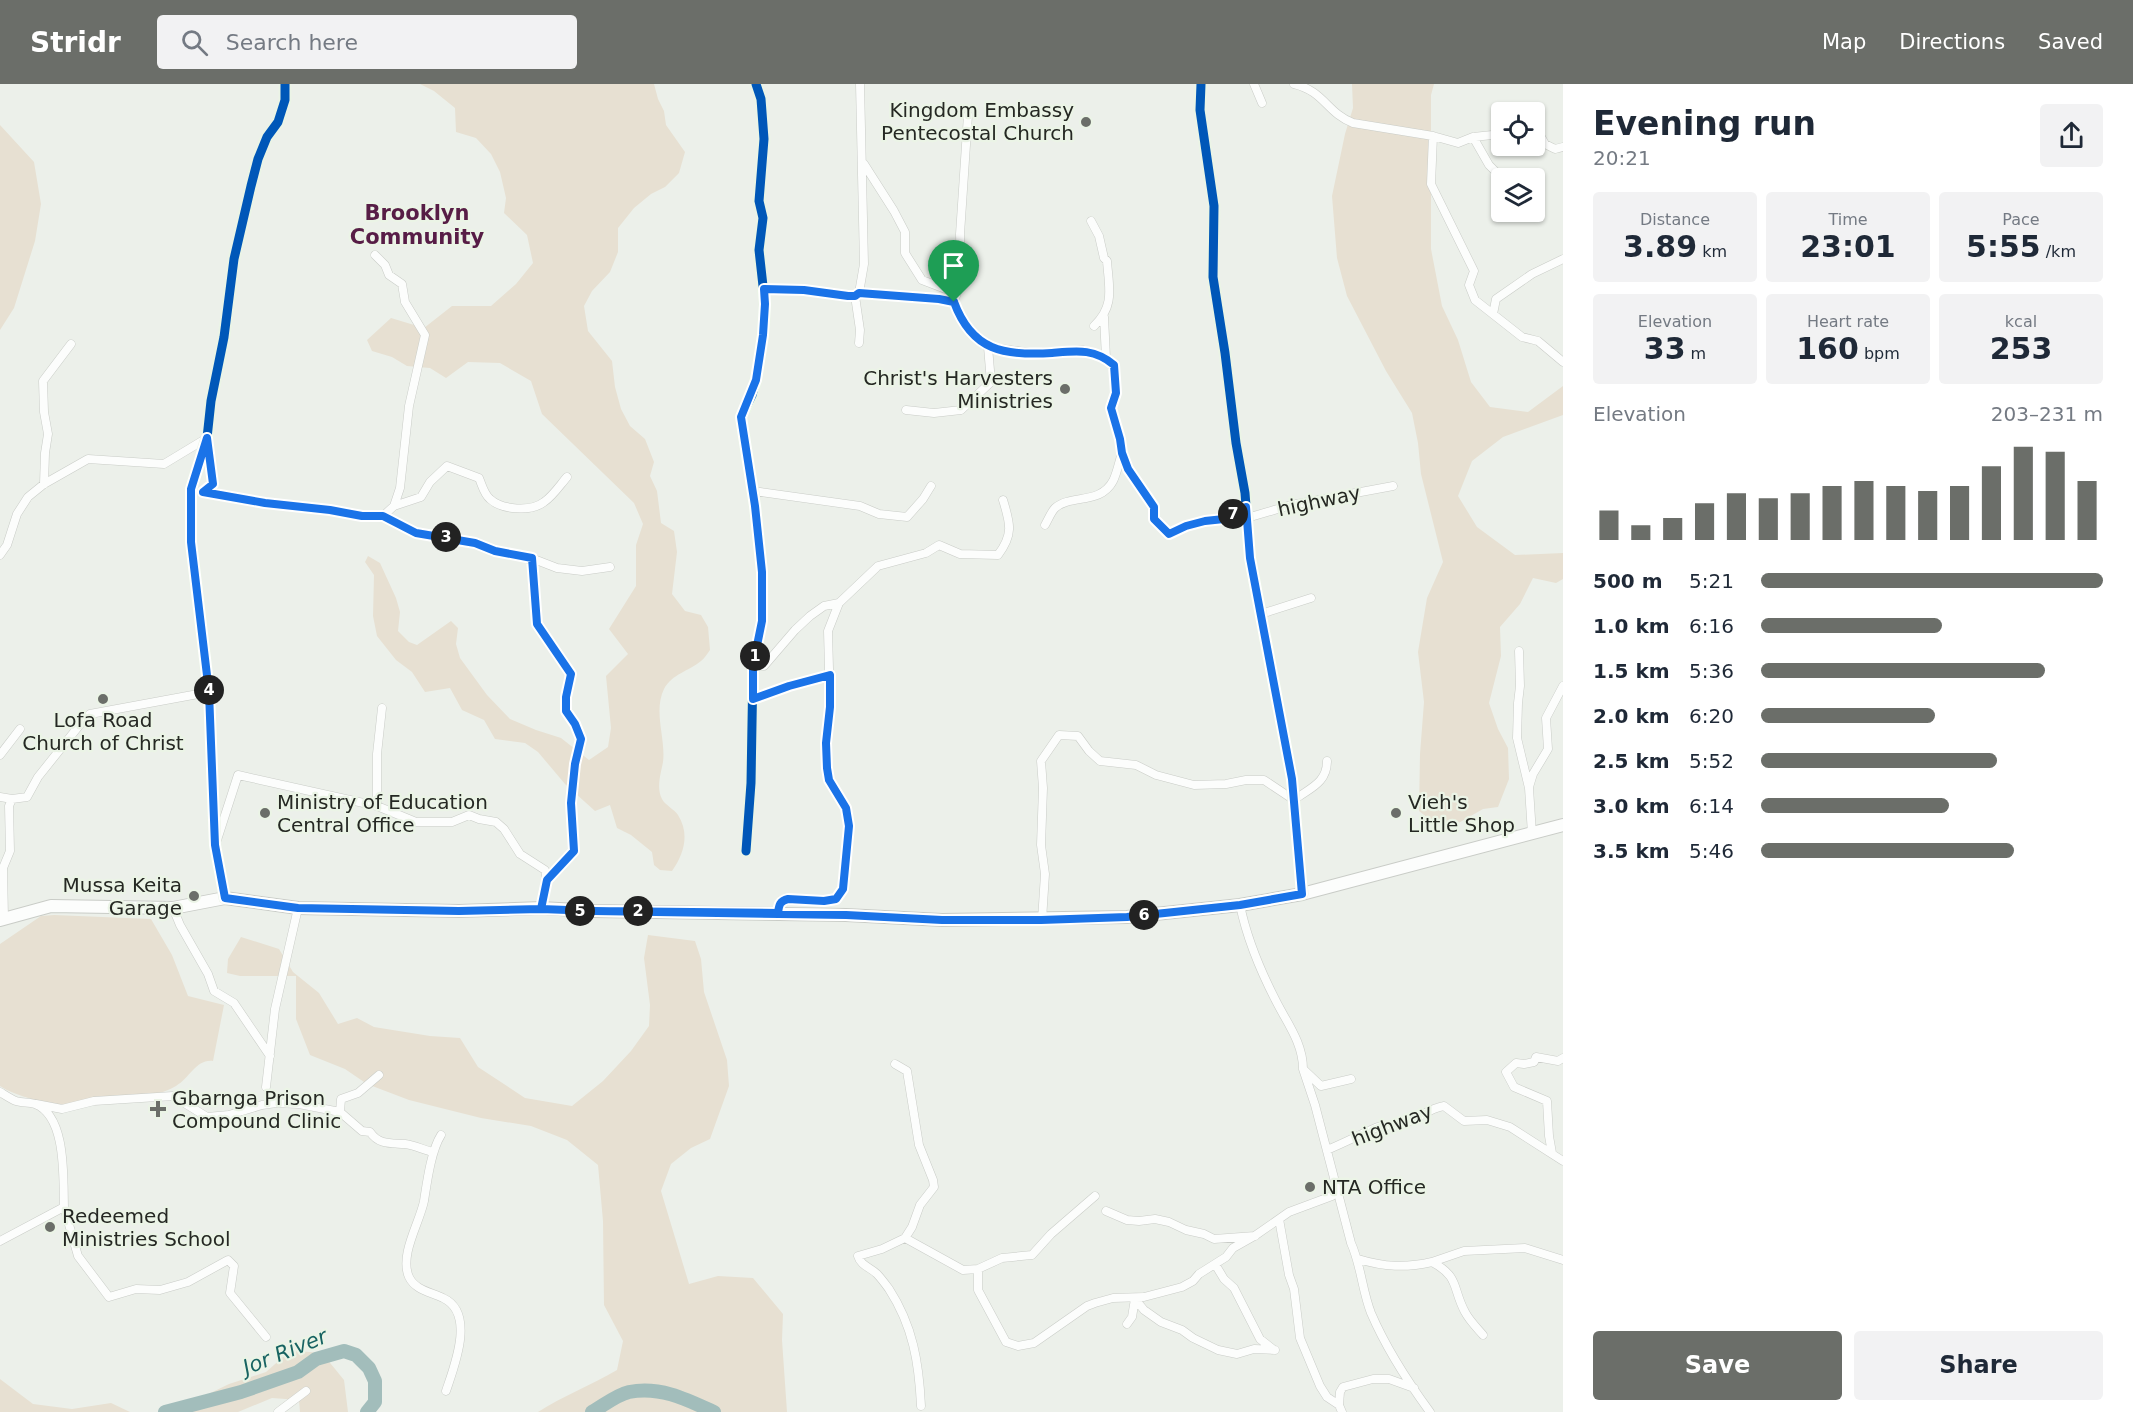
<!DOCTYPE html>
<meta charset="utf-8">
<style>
body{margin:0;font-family:"DejaVu Sans",sans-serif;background:#f2f2f3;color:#1f2937;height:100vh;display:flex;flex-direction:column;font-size:22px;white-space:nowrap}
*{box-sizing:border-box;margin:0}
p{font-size:20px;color:#747a83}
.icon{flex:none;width:33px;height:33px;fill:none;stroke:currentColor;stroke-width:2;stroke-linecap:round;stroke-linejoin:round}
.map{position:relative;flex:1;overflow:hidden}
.sheet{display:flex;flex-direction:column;background:#fff;width:570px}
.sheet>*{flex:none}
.controls{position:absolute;left:1491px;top:18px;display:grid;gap:12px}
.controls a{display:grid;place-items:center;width:54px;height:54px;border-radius:6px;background:#fff;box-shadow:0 2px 4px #0004;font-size:30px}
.pin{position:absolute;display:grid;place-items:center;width:51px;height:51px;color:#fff;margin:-62px -26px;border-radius:50% 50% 50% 0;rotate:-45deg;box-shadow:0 0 6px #0007}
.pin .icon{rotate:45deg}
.km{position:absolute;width:30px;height:30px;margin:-15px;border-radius:50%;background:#222;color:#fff;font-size:16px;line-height:30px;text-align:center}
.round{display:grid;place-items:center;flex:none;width:63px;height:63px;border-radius:6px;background:#f2f2f3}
.overview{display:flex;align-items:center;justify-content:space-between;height:102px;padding:0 30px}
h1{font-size:33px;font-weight:700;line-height:45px}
.stats{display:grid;grid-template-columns:repeat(3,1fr);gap:9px;height:102px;padding:6px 30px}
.stats div{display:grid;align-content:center;border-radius:6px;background:#f2f2f3;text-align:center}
.stats b{font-size:30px;font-weight:700}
.stats small{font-size:16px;font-weight:400}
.stats p{font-size:16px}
.chart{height:168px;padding:12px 30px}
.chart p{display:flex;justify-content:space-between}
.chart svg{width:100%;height:108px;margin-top:6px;stroke:#6b6e69;stroke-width:6}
.action{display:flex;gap:12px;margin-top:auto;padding:12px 30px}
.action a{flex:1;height:69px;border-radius:6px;background:#6b6e69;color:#fff;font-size:24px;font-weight:700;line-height:69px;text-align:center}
.action a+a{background:#f2f2f3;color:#1f2937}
ul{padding:0 30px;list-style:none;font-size:20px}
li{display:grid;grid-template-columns:96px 72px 1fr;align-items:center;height:45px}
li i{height:15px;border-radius:8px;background:#6b6e69}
header{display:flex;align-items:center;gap:36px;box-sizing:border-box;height:84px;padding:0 30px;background:#6b6e69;color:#fff}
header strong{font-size:28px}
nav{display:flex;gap:33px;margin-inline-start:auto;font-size:21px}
.search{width:420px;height:54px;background:#f2f2f3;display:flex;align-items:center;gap:15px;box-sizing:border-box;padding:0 21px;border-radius:6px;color:#747a83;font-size:22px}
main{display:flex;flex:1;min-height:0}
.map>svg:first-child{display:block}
.green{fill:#e7e0d2}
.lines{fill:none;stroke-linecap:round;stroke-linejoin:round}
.river{stroke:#a2bdbb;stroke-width:14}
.street-casing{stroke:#c9ccc7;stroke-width:9}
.primary-casing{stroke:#c9ccc7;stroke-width:14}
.street{stroke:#fcfdfc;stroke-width:8}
.primary{stroke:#fcfdfc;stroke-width:12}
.cycleway-casing{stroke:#ebf4e6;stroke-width:13}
.cycleway{stroke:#0057b8;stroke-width:9}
.route-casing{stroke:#fff;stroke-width:12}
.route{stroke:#1a73e8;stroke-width:8}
.poi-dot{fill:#6b6e69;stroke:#ebf4e6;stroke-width:2}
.labels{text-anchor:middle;stroke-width:4.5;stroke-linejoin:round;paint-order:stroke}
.poi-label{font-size:20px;fill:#252823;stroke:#ebf4e6;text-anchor:start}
.street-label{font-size:20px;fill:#252823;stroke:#ebf4e6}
.neighbourhood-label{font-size:21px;font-weight:bold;fill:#571d46;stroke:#ebf4e6}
.water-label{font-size:21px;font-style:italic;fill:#176362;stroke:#ebf4e6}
</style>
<header>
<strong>Stridr</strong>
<div class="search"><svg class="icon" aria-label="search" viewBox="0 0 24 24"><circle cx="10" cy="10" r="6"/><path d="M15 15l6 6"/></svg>Search here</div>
<nav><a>Map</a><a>Directions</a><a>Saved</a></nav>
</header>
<main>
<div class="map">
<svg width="1563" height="1328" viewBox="0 0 1563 1328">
<rect width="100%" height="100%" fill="#ecf0ea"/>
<path class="green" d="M 420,0 L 654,0 L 658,15 L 664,27 L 666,41 L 685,68 L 679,89 L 665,103 L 651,110 L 634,124 L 618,144 L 618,168 L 610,188 L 592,207 L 584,222 L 588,247 L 612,277 L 615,303 L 621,325 L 630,342 L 645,355 L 654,378 L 650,392 L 657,407 L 661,439 L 674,447 L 677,468 L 672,510 L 685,527 L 701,531 L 708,543 L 710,566 C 707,570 704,575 701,577 C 689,587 672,590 664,605 C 653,628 666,654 663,678 C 661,689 656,704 662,715 C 665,721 674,725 678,731 C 690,750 684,770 672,787 L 660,786 L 654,781 L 652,768 L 631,751 L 617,744 L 610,721 L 595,727 L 565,700 L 538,668 L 525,659 L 495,655 L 484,636 L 462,626 L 450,604 L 425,608 L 412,588 L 396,576 L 377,552 L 373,532 L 374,491 L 365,478 L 368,472 L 380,479 L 396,514 L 400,528 L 398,547 L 409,558 L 417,561 L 451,537 L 458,544 L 456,560 L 460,574 L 487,611 L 510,635 L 536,646 L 561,654 L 589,676 L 608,663 L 611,644 L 606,592 L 628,570 L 609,545 L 636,502 L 636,461 L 643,440 L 634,419 L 542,330 L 531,297 L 500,279 L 468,278 L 446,294 L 430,284 L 407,282 L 392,273 L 372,267 L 367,256 L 391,234 L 424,244 L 452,222 L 491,222 L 516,200 L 533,179 L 527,151 L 504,129 L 506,114 L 500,88 L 491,70 L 476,54 L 456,48 L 455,24 L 434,7 Z
M 1352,0 L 1434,0 L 1431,11 L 1431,165 L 1442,222 L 1458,256 L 1471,298 L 1490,323 L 1528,328 L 1563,302 L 1563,331 L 1503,353 L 1472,377 L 1458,412 L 1477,443 L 1515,471 L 1563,469 L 1563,495 L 1556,499 L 1533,494 L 1520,520 L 1500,543 L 1501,572 L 1489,619 L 1498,645 L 1508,664 L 1509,695 L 1498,723 L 1483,725 L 1455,741 L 1429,735 L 1419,727 L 1420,670 L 1424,618 L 1418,568 L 1427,514 L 1443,478 L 1421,390 L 1418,359 L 1412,329 L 1386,287 L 1347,212 L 1337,174 L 1332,112 L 1345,50 L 1353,24 Z
M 0,41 L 34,78 L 41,120 L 35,157 L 14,224 L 0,246 Z
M 54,831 L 151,835 L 172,871 L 188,912 L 224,921 L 213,977 C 196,975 190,994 176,1002 C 154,1015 124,1015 99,1019 C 90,1020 81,1022 71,1022 C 54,1022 14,1012 0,1002 L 0,860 L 41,832 Z
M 648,851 L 695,857 L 701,875 L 704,908 L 727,976 L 729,1002 L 710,1055 L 691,1064 L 671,1080 L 661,1107 L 689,1200 L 718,1192 L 753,1194 L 783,1230 L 782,1256 L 787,1328 L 538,1328 C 563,1312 591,1301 617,1286 L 623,1257 L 604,1221 L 603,1137 L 598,1081 L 567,1056 L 531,1042 L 481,1034 L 409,1016 L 367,1000 L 345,985 L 310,971 L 296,935 L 296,892 L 240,892 L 227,889 L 228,875 L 241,853 L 279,865 L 293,888 L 319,909 L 338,940 L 357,934 L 374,943 L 430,952 L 460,954 L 478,983 L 525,1014 L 572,1022 L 603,997 L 631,967 L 649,942 L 650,921 L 644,874 Z
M 297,1267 L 322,1269 L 344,1296 L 348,1328 L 300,1328 L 299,1316 L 272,1314 L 238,1328 L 165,1328 L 190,1319 L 229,1300 L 266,1288 L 283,1273 Z
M 0,1295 L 33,1320 L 72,1325 L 111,1319 L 130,1328 L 0,1328 Z"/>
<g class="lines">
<path class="river" d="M 165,1328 L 241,1308 L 298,1288 L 316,1275 L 344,1267 L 356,1271 L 369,1284 L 375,1297 L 375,1318 L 367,1328
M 592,1328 C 603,1322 616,1311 629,1308 C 660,1302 686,1315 714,1328"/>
<g class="street-casing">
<path id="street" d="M 1201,0 L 1200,26 L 1214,122 L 1213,193 L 1225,269 L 1236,359 L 1245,409 L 1250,474 L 1292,695 L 1302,810
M 1254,0 L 1262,19
M 1294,0 C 1324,7 1327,29 1353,39 L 1433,52
M 1502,50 L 1473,53 L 1458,59 L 1433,52 L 1431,100 L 1474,187 L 1469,201 L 1475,216 L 1522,253 L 1538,257 L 1563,278
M 1534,51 L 1541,53 L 1545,60 L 1555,65 L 1563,63
M 1473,53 L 1489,81 L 1502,94
M 864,80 L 894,127 L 905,148 L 905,169 L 922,196 L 956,209
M 1522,128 L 1524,131
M 1091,137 L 1099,152 L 1104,174 L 1107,177 C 1109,204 1115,222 1094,242
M 764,205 L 804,206 L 855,212
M 859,209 L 864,180 L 860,0
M 954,218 C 962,240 971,249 988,263
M 1493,230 L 1496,215 L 1532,190 L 1563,175
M 1104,233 L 1106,274
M 859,259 L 860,246 L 855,212 L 859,209 L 939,215 L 954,218 L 960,199 L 961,186 L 960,150 L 968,31
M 906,326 L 934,329 L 961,326 L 991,298 L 988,263 L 1033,269 L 1083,266 C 1095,269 1105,273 1114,281 L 1116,309 L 1111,324 L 1120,355 L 1122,369 L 1128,385 L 1154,423 L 1154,435 L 1169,450 L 1186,442 L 1205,437 L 1224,435 L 1246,423
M 44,400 L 45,369 L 48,350 L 44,328 L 43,297 L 71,260
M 753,407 L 860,422 L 879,430 L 907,433 L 923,415 L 931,402
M 394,422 L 421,413 L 430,398 L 447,382 L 479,394 C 482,401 484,410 490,415 C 502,426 531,428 544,418 C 553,412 560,401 567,393
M 383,432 L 416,449 L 448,454 L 475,459 L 495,467 L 526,472 L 557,484 L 582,487 L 610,483
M 1247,434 L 1291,421 L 1393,402
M 1045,441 C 1048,436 1051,428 1055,424 C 1071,410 1100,421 1113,397 C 1117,389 1119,378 1122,369
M 0,471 L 7,461 L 17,430 L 28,413 L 44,400 L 88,375 L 164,380 L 207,354 L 213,400 L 203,408 L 265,419 L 330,426 L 362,432 L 383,432 L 394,422 L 400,404 L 409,322 L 425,251 L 405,218 L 402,200 L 389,191 L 385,181 L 375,171
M 532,474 L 536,540 L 571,590 L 566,613 L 566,627 L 575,640 L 581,655 L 575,680 L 571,719 L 574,767 L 547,796 L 541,824
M 1261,530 L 1311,514
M 1519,567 L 1520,602 L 1518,619 L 1517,654 L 1529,704 L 1532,750
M 753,581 L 764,582 L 795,546 L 810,532 L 824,522 L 839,519 L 878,482 L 926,469 L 939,461 L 960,470 L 998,471 C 1014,450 1010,439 1003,416
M 753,615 L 789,602 L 830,591
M 0,671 L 20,645
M 1529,703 L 1533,690 L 1548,665 L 1546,634 L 1563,602
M 0,713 L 12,715
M 377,722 L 377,670 L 382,624
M 217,756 L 238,691 L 377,722 L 416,738 L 452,738 L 469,731 L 479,735 L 496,738 L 504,745 L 520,770 L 545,786 L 547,796
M 746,767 L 751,699 L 753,581 L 762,537 L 762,488 L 755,422 L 741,333 L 752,311 L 756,296 L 763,251 L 765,220 L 759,166 L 763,134 L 759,117 L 764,55 L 761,15 L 756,0
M 225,814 L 215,761 L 209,608 L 191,458 L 191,405 L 207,354 L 211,317 L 224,253 L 234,175 L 251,102 L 258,75 L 267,53 L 278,38 L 285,16 L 285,0
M 1240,821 C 1247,855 1260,886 1276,917 C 1287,939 1303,959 1303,985 L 1321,1002 L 1351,995
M 173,824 L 180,841 L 208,890 L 214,907 L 234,919 L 270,972
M 779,829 L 782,816 L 787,815 L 824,817 L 836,815 L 843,805 L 849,742 L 846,724 L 829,696 L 826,659 L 830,623 L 828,547 L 839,519
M 4,834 L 3,784 L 10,767 L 9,722 L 12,715 L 27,713 L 38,693 L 86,633 L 90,630 L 209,608
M 1042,836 L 1045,790 L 1041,761 L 1043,704 L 1041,677 L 1059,651 L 1078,652 L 1089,667 L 1100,677 L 1136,681 L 1156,691 L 1194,701 L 1226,700 L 1246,696 L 1264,696 L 1294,716 C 1310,704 1327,699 1327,677
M 895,980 L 907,987 L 919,1061 L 933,1096 L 934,1103 L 920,1121 L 912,1143 L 905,1154
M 1303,985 L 1315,1021 L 1351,1159 C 1361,1181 1362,1206 1371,1229 C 1386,1264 1408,1298 1430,1328
M 379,991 L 358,1009 L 341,1015 L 340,1028 L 362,1047 L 370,1048 C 379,1061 390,1059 405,1060 C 414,1061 424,1066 433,1068
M 266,1003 L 275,925 L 298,824
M 0,1008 C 5,1011 11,1015 16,1017 C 22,1019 29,1018 35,1020 C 67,1032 63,1095 64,1123 L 0,1157
M 36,1020 L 62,1025 L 94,1017 L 173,1012 L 207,1033 L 229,1031 L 262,1021 L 276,1019 L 299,1020 L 340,1028
M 441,1051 C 431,1067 427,1098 424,1117 C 420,1138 399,1171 409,1193 C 415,1206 431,1208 443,1214 C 476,1229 454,1283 446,1307
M 1327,1066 C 1344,1059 1361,1050 1378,1043 C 1388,1040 1397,1043 1406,1039 C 1419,1034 1430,1024 1444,1022 L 1464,1037 L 1487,1036 L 1510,1043 L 1563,1077
M 1552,1069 L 1549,1052 L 1547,1017 L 1514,1003 L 1506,988 L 1516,979 L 1524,980 L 1534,978 L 1536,973 L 1558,977 L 1563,974
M 1337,1106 L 1332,1112 L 1289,1128 L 1279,1135 L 1289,1191 L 1294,1205 L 1300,1254 L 1320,1302 L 1327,1313 L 1339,1321 L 1342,1328
M 64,1123 L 78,1172 L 109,1213 L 136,1205 L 160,1206 L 188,1198 L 228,1176 L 234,1182 L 230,1209 L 266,1253
M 1106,1127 L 1127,1136 L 1139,1137 L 1155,1135 L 1169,1138 L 1186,1146 L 1204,1150 L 1214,1155 L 1255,1152
M 1358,1175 C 1384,1183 1406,1184 1432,1178 C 1460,1193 1452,1204 1465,1228 C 1469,1236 1477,1244 1483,1251
M 1432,1178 L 1464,1167 L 1525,1164 L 1563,1176
M 1215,1180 L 1224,1195 L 1234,1204 L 1260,1255 L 1274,1266
M 978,1185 L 978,1206 L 1006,1258 L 1018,1262 L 1034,1259 L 1087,1222 L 1095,1219 L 1113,1214 L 1144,1213 L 1182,1203 L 1193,1197 L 1199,1190 L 1226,1173 L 1233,1164 L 1256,1151 L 1279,1135
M 1135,1215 L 1144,1226 L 1161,1238 L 1182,1246 L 1193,1254 L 1218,1266 L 1237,1270 L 1254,1265 L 1275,1266
M 1127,1240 L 1132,1233 L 1135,1215
M 1339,1321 L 1340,1308 L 1343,1303 L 1373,1295 L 1389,1295 L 1414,1304
M 921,1322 C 919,1279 913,1242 889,1205 C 886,1201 881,1194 877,1190 C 870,1183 861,1182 858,1172 L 882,1165 L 905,1154 L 963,1186 L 978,1185 L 1002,1174 L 1032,1171 L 1051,1150 L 1095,1112
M 278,1328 L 306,1307"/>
</g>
<g class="primary-casing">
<path id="primary" d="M 0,836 L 51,822 L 173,824 L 225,814 L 298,824 L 459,827 L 541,824 L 594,827 L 846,831 L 942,836 L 1127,833 L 1240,821 L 1302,810 L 1563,741"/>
</g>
<use href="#street" class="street"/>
<use href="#primary" class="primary"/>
<g class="cycleway-casing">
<path id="cycleway" d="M 1201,0 L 1200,26 L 1214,122 L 1213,193 L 1225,269 L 1236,359 L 1245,409 L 1250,474 L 1292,695 L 1302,810
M 746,767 L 751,699 L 753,581 L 762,537 L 762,488 L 755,422 L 741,333 L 752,311 L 756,296 L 763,251 L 765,220 L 759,166 L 763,134 L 759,117 L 764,55 L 761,15 L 756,0
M 225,814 L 215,761 L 209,608 L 191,458 L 191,405 L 207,354 L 211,317 L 224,253 L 234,175 L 251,102 L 258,75 L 267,53 L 278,38 L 285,16 L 285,0"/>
</g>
<use href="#cycleway" class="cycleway"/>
</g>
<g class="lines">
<g class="route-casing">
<path id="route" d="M 954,218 L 939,215 L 859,209 L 855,212 L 848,212 L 804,206 L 764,205 L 765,220 L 763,251 L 756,296 L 741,333 L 755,422 L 762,488 L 762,537 L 753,581 L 753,615 L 789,602 L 830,591 L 830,623 L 826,659 L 827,684 L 829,696 L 846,724 L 849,742 L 843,805 L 836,815 L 824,817 L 788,815 C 779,817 779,822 778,829 L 594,827 L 541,825 L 547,796 L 574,767 L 571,719 L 575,680 L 581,655 L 575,640 L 566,627 L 566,613 L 571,590 L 537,540 L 532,474 L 495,467 L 475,459 L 416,449 L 383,432 L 362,432 L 330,426 L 265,419 L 203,408 L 213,400 L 207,354 L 191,405 L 191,458 L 209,608 L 215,761 L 225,814 L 298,824 L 459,827 L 541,825 L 594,827 L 846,831 L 942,836 L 1041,836 L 1127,833 L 1240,821 L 1302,810 L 1292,695 L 1250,474 L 1246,423 L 1224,435 L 1205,437 L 1186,442 L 1169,450 L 1154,435 L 1154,423 L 1128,385 L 1122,369 L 1120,355 L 1111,324 L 1116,309 L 1114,281 C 1094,264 1076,267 1052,269 C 1004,272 972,267 954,218"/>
</g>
<use href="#route" class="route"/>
</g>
<g class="poi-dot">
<circle cx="1086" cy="38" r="6"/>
<circle cx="1065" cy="305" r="6"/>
<circle cx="103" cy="615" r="6"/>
<circle cx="265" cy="729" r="6"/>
<circle cx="1396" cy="729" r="6"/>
<circle cx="194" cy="812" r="6"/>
<path d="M155 1016h6v6h6v6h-6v6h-6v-6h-6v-6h6z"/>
<circle cx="1310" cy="1103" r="6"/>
<circle cx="50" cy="1143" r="6"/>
</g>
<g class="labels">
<g class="poi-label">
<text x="1074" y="33" text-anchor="end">Kingdom Embassy<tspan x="1074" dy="23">Pentecostal Church</tspan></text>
<text x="1053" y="301" text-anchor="end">Christ's Harvesters<tspan x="1053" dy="23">Ministries</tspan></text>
<text x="103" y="643" text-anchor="middle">Lofa Road<tspan x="103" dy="23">Church of Christ</tspan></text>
<text x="277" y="725">Ministry of Education<tspan x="277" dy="23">Central Office</tspan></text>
<text x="1408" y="725">Vieh's<tspan x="1408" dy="23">Little Shop</tspan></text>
<text x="182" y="808" text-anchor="end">Mussa Keita<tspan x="182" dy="23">Garage</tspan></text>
<text x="172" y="1021">Gbarnga Prison<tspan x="172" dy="23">Compound Clinic</tspan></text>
<text x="1322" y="1110">NTA Office</text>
<text x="62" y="1139">Redeemed<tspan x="62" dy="23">Ministries School</tspan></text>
</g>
<g class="street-label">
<text transform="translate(1319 417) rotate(-12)" y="7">highway</text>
<text transform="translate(1392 1041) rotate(-21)" y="7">highway</text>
</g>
<g class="neighbourhood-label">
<text x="417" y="136">Brooklyn<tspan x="417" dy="24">Community</tspan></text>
</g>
<g class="water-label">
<text transform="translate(285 1268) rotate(-22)" y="7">Jor River</text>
</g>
</g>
</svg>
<div class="controls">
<a><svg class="icon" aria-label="locate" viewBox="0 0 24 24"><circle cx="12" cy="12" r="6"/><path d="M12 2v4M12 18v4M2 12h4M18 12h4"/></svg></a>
<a><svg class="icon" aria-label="layers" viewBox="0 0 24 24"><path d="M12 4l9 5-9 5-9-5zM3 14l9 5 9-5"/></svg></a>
</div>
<div class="pin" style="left:954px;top:218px;background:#1e9e55"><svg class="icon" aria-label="arrive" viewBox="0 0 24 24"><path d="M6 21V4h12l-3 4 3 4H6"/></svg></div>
<b class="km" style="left:755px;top:572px">1</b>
<b class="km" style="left:638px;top:827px">2</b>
<b class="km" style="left:446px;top:453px">3</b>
<b class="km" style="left:209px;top:606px">4</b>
<b class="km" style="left:580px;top:827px">5</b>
<b class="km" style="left:1144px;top:831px">6</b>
<b class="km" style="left:1233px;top:430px">7</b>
</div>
<section class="sheet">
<div class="overview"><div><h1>Evening run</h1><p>20:21</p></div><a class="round"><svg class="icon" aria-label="share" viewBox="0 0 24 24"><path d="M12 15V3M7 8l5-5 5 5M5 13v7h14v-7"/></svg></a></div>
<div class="stats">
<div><p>Distance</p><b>3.89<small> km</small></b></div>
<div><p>Time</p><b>23:01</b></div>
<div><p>Pace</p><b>5:55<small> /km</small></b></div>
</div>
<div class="stats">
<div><p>Elevation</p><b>33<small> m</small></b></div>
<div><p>Heart rate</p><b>160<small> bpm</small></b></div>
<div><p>kcal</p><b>253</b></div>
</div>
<div class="chart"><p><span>Elevation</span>203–231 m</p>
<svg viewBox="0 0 160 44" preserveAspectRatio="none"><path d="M5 44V32M15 44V38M25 44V35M35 44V29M45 44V25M55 44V27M65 44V25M75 44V22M85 44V20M95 44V22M105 44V24M115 44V22M125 44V14M135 44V6M145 44V8M155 44V20"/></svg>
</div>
<ul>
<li><b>500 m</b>5:21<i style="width:100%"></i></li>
<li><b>1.0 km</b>6:16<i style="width:53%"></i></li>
<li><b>1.5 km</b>5:36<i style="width:83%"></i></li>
<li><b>2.0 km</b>6:20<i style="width:51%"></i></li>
<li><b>2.5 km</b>5:52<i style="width:69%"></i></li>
<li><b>3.0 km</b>6:14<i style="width:55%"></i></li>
<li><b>3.5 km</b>5:46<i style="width:74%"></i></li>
</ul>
<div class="action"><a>Save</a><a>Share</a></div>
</section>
</main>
